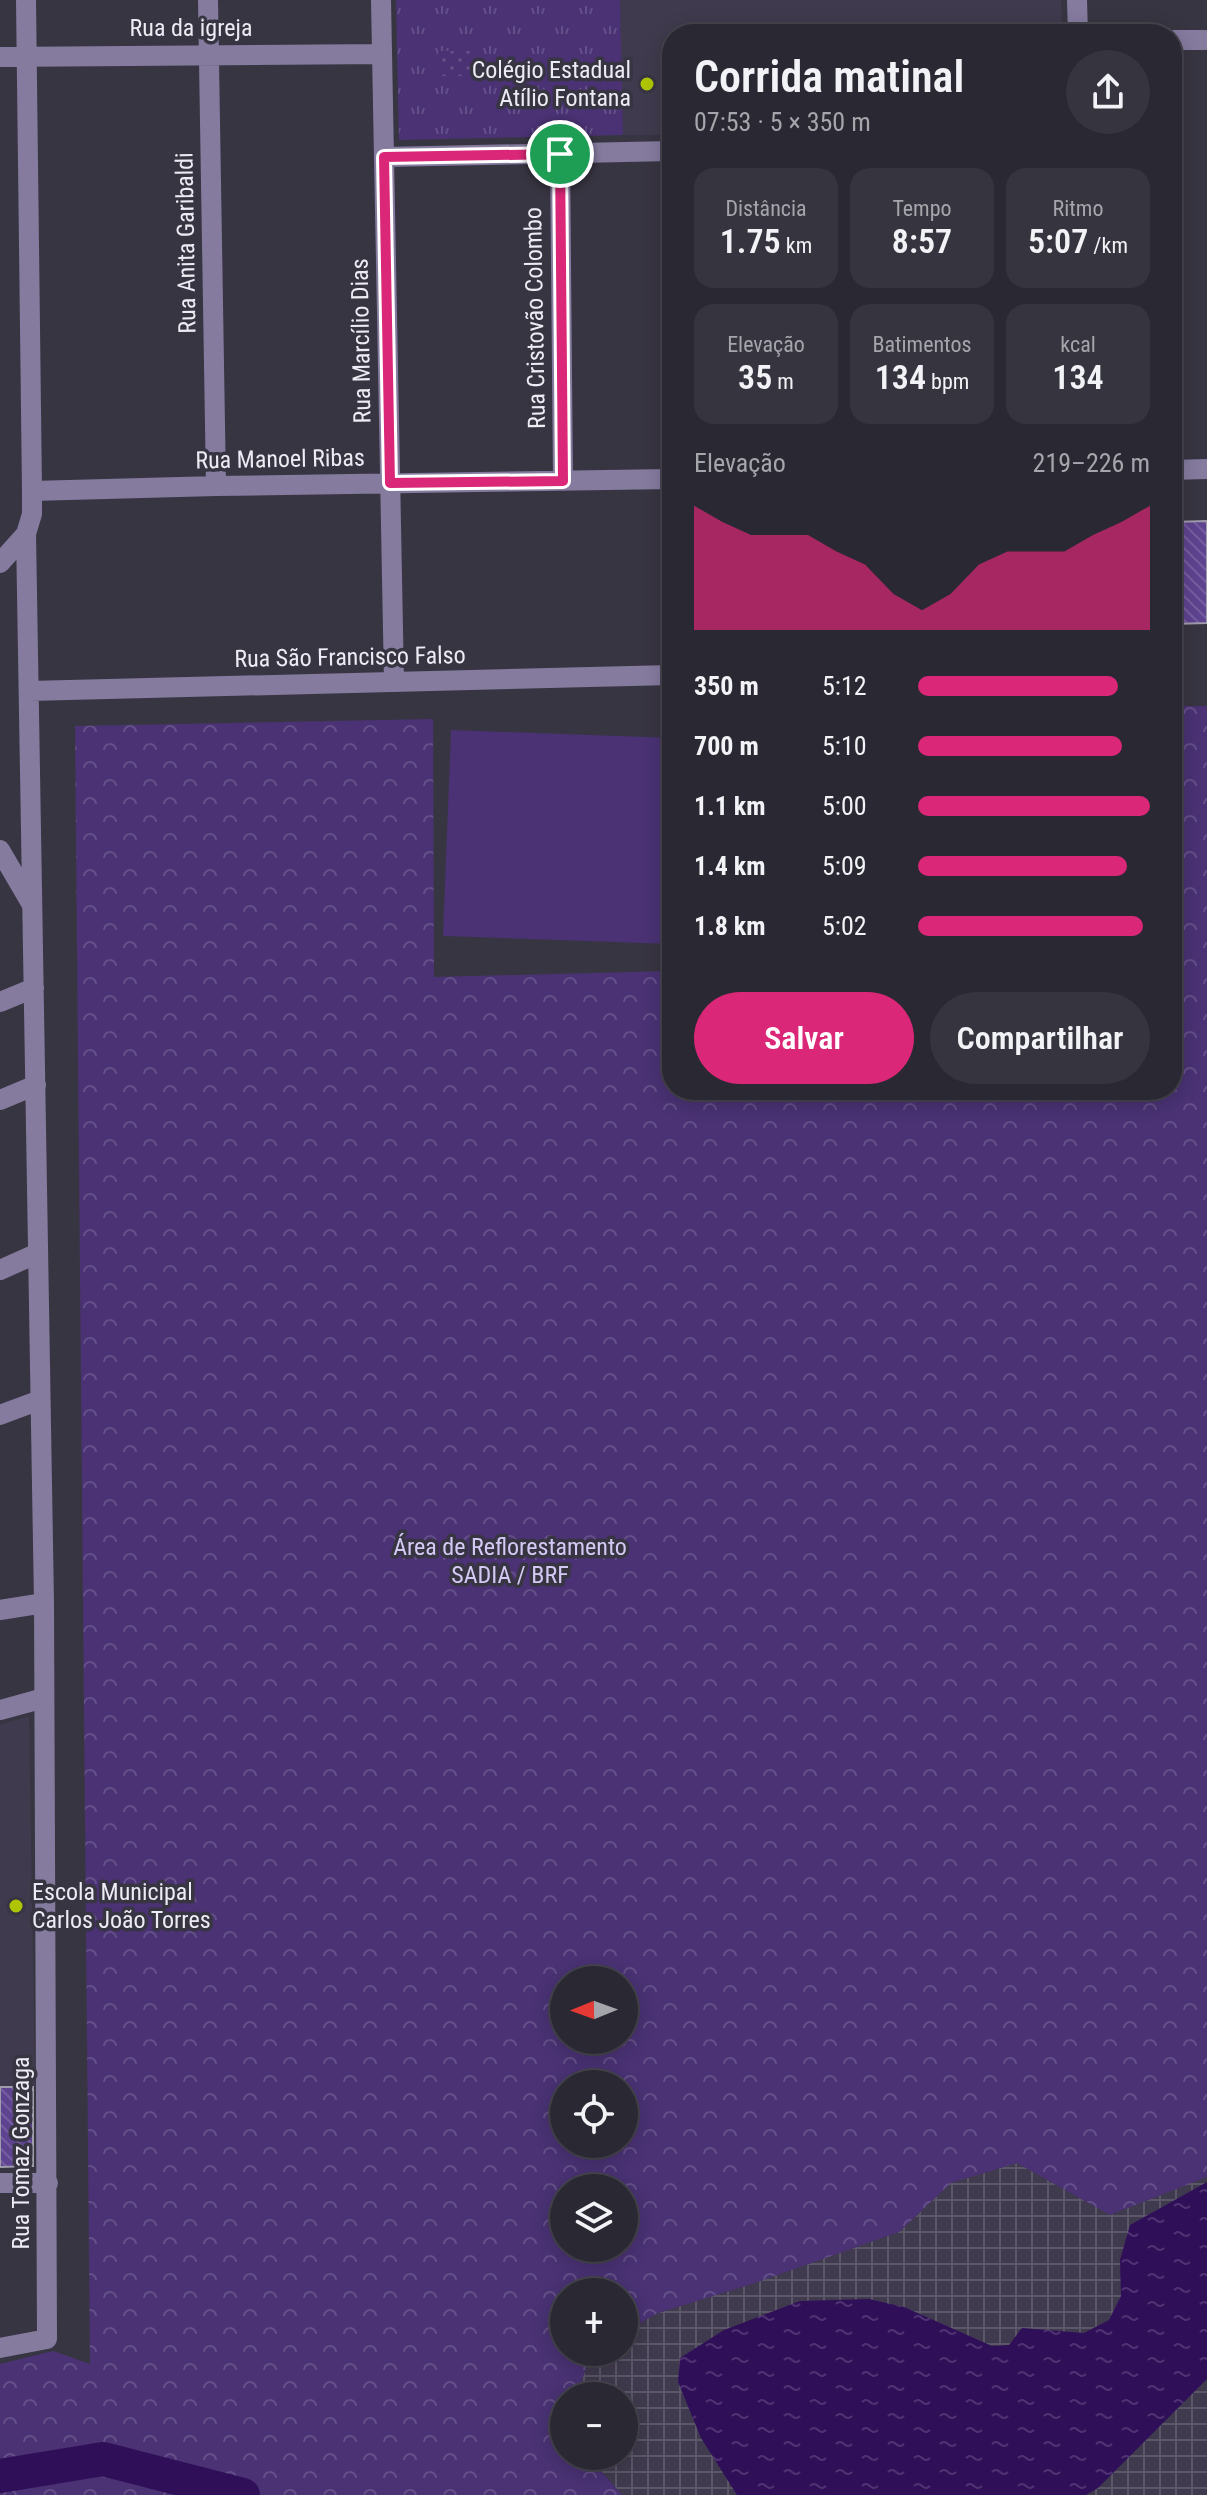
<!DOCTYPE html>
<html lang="pt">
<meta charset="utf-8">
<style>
body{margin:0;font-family:"Roboto Condensed",sans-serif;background:#36343e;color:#f1f3f6;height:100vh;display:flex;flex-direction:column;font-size:30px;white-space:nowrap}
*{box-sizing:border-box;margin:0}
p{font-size:26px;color:#a5a6ac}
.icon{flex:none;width:44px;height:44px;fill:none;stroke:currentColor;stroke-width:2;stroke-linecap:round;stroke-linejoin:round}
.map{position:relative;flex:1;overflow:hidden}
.drawer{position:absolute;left:662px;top:24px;width:520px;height:1076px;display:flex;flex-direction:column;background:#2a2832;border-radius:32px;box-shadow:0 4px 20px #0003,0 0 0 2px #46444d}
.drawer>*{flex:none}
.needle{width:52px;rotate:269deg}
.fabs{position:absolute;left:550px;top:1966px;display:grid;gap:16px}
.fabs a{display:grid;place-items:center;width:88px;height:88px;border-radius:50%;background:#2a2832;box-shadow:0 4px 20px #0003,0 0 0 2px #46444d;font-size:40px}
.pin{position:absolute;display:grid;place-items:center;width:68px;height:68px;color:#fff;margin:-34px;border:4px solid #fff;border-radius:50%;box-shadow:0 2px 8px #0007}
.round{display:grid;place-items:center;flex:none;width:84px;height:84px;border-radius:42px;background:#36343e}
.head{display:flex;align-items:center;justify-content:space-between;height:136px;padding:0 32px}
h1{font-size:44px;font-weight:600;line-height:60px}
.metrics{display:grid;grid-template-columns:repeat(3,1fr);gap:12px;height:136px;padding:8px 32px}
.metrics div{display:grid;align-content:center;border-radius:20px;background:#36343e;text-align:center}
.metrics b{font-size:34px;font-weight:600}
.metrics small{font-size:22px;font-weight:400}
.metrics p{font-size:22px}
.chart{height:224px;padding:16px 32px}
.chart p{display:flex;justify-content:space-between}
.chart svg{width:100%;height:144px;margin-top:8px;fill:#db2777;opacity:.7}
.cta{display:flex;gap:16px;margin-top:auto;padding:16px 32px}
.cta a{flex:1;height:92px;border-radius:48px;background:#db2777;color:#fff;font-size:32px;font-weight:600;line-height:92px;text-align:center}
.cta a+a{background:#36343e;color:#f1f3f6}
ul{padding:0 32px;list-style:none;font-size:26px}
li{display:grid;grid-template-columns:128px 96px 1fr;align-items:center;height:60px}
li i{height:20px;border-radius:10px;background:#db2777}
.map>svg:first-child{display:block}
.built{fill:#403a4e}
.industrial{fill:url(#industrial-grid)}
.grass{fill:url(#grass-tufts)}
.forest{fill:url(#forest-crowns);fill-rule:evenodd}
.garden{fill:url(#garden-dots)}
.pitch{fill:#4a3274}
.water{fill:url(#water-ripples)}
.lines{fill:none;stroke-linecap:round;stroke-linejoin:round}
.river{stroke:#300f59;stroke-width:34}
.building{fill:url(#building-back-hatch);stroke:#a09cac;stroke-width:2}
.minor{stroke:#857b9f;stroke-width:20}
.route-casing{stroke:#fff;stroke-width:16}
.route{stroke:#db2777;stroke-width:10}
.poi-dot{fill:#afc504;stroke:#383542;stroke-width:3}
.labels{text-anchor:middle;stroke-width:7;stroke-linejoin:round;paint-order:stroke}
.street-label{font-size:24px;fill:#edebf3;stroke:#383542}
.poi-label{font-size:24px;fill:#edebf3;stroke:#383542;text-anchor:end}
.park-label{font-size:24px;fill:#d4c9f4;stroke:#383542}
</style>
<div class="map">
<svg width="1207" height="2495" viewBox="0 0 1207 2495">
<defs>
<pattern id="industrial-grid" width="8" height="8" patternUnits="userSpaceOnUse" patternTransform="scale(2)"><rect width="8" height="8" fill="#403a4e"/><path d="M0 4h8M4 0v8" fill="none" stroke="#5c5768"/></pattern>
<pattern id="grass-tufts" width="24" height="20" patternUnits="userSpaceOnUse" patternTransform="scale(2)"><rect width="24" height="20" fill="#4a3274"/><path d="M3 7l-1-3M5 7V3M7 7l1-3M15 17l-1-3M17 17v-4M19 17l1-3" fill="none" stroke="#645088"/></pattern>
<pattern id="forest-crowns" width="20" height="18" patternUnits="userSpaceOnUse" patternTransform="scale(2)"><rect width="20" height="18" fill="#4a3274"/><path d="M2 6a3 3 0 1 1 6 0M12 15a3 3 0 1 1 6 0" fill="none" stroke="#645088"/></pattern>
<pattern id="garden-dots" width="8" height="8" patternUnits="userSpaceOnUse" patternTransform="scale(2)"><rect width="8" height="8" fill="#4a3274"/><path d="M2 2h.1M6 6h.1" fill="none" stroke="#645088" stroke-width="1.8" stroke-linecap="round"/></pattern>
<pattern id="water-ripples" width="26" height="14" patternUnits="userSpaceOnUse" patternTransform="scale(2)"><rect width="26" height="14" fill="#300f59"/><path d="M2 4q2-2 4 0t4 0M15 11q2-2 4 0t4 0" fill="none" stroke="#4e3271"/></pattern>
<pattern id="building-back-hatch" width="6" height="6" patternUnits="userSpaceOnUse" patternTransform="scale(2)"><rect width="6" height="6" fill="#5e4390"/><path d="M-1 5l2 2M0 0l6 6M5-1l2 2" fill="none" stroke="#755ea0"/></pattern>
</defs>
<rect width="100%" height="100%" fill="#383542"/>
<path class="built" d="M 620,0 L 1061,0 L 1062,34 L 672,34 L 672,135 L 623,135 Z
M 29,1716 L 35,2087 L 0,2088 L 0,1725 Z"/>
<path class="industrial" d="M 1017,2163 L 1110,2215 L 1207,2177 L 1207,2495 L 622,2495 L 588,2456 L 624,2456 L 624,2396 L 576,2396 L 592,2352 L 624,2352 L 624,2332 L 658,2313 L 752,2284 L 899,2232 L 951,2183 Z"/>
<path class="grass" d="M 396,0 L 620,0 L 623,135 L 399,140 Z"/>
<path class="forest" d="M 1172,706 L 1207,706 L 1207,2177 L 1110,2215 L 1017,2163 L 951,2183 L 899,2232 L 752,2284 L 658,2313 L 624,2332 L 624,2292 L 564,2292 L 564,2352 L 592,2352 L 576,2396 L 564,2396 L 564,2456 L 588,2456 L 622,2495 L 0,2495 L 0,2364 L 53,2351 L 90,2364 L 75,726 L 433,719 L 434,977 L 672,971 L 672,1090 L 1172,1090 ZM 564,1980 L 624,1980 L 624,2040 L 564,2040 ZM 624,2084 L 624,2144 L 564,2144 L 564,2084 ZM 564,2188 L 624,2188 L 624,2248 L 564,2248 Z"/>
<path class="garden" d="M 438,51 L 471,51 L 472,76 L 439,76 Z"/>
<path class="pitch" d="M 451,730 L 672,738 L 672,944 L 443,936 Z"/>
<path class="water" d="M 1207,2182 L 1207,2379 L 1098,2488 L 1086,2495 L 737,2495 L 701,2438 L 678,2382 L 680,2358 L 724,2330 L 800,2301 L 869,2299 L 904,2307 L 992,2346 L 1009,2345 L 1022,2328 L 1084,2333 L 1109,2320 L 1121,2296 L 1120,2260 L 1130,2225 Z"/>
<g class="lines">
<path class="river" d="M 0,2476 L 103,2459 L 243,2495"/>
</g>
<path class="building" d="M 1207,521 L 1207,623 L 1172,624 L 1172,522 Z
M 0,2087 L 33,2087 L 33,2166 L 0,2167 Z"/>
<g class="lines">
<path class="minor" d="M 208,0 L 216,486
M 381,0 L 394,682
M 1077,0 L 1078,34
M 1172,40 L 1207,40
M 0,57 L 382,54
M 560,154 L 563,481
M 384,157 L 672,151
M 1172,470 L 1207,469
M 32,491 L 216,486 L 672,479
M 0,563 L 26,534
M 29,691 L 672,675
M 0,850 L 32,905
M 0,1002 L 34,988
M 0,1100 L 36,1085
M 0,1270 L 36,1254
M 0,1415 L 40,1400
M 0,1610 L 44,1603
M 0,1710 L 44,1698
M 0,2183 L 48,2183
M 0,2348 L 47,2339 L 44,1603 L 26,534 L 32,514 L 32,491 L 26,0"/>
</g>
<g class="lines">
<g class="route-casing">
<path id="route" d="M 560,154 L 563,481 L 390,483 L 384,157 Z"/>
</g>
<use href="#route" class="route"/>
</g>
<g class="poi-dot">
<circle cx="647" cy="84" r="8"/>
<circle cx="16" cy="1906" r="8"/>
</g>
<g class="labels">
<g class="street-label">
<text x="191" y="36">Rua da igreja</text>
<text transform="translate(186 243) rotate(-91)" y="8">Rua Anita Garibaldi</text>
<text transform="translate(535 318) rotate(-91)" y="8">Rua Cristovão Colombo</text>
<text transform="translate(361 341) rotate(-91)" y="8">Rua Marcílio Dias</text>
<text transform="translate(280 459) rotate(-1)" y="8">Rua Manoel Ribas</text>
<text transform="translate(350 657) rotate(-1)" y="8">Rua São Francisco Falso</text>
<text transform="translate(21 2153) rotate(-90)" y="8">Rua Tomaz Gonzaga</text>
</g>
<g class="poi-label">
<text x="631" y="78">Colégio Estadual<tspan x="631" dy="28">Atílio Fontana</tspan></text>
<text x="32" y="1900" text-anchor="start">Escola Municipal<tspan x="32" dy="28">Carlos João Torres</tspan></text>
</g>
<g class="park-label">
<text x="510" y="1555">Área de Reflorestamento<tspan x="510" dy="28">SADIA / BRF</tspan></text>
</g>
</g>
</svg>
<div class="fabs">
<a><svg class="needle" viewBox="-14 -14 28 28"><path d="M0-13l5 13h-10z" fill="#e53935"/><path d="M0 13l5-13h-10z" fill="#a5a6ac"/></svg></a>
<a><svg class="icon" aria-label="locate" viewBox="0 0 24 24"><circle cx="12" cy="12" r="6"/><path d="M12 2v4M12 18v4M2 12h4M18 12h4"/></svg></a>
<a><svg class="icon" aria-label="layers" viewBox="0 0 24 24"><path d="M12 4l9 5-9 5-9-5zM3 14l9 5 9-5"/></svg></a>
<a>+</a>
<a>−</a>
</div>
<div class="pin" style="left:560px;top:154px;background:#1e9e55"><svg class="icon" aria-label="arrive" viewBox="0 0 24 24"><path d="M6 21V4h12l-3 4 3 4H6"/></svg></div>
<section class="drawer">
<div class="head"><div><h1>Corrida matinal</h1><p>07:53 · 5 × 350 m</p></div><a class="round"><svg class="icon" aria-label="share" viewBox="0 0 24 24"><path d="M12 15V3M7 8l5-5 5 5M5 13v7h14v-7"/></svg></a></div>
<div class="metrics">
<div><p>Distância</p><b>1.75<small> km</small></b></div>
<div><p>Tempo</p><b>8:57</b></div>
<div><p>Ritmo</p><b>5:07<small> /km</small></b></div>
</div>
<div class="metrics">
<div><p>Elevação</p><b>35<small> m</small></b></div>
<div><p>Batimentos</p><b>134<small> bpm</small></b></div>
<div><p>kcal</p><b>134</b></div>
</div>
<div class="chart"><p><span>Elevação</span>219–226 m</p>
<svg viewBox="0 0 160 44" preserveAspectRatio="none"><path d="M0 44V6L10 11L20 15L30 15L40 15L50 20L60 24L70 33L80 38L90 33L100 24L110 20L120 20L130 20L140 15L150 11L160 6V44z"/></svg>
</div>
<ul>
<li><b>350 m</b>5:12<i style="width:86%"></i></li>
<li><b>700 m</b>5:10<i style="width:88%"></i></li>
<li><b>1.1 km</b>5:00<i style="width:100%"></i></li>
<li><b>1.4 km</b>5:09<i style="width:90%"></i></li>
<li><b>1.8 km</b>5:02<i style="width:97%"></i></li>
</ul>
<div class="cta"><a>Salvar</a><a>Compartilhar</a></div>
</section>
</div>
